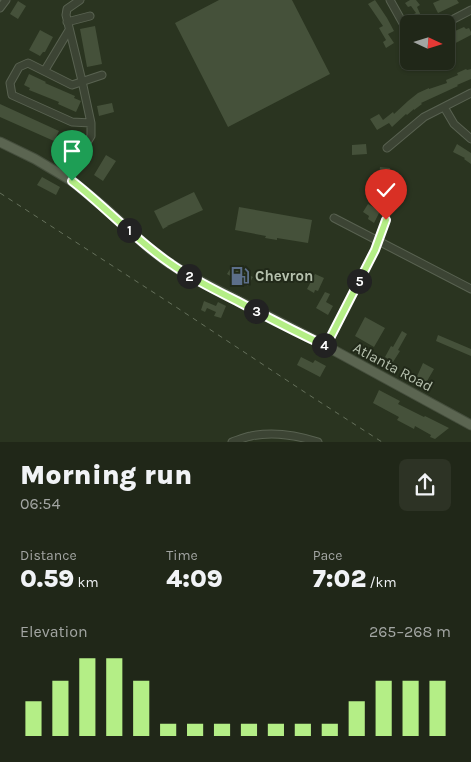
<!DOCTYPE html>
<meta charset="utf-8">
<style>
body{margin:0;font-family:Karla,sans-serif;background:#2d3325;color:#f1f3f6;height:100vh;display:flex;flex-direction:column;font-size:19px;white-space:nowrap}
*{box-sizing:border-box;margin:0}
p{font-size:16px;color:#a2a5a2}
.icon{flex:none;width:28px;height:28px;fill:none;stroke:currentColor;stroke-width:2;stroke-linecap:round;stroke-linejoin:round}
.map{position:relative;height:442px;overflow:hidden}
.details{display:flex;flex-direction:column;background:#202718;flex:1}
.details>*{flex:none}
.needle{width:32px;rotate:94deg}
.buttons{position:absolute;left:400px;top:15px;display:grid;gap:10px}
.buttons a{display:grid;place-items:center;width:55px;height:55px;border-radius:8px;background:#202718;box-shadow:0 1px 4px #0004,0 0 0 1px #3d4437;font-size:25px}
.pin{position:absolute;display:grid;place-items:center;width:42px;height:42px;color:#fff;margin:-51px -21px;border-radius:50% 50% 50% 0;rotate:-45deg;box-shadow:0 0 5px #0007}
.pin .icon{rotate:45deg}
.km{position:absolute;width:25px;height:25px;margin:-12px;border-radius:50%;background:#222;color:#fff;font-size:14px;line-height:25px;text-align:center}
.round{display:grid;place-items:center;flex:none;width:52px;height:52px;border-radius:8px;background:#2d3325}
.summary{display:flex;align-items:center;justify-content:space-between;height:85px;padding:0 20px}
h1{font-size:28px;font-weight:800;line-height:38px}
.stats{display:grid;grid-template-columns:repeat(3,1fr);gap:8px;height:85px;padding:5px 20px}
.stats div{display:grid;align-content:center}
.stats b{font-size:25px;font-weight:800}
.stats small{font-size:14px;font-weight:400}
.stats p{font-size:14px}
.chart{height:140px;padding:10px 20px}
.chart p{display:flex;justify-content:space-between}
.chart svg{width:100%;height:90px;margin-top:5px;stroke:#b4ee86;stroke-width:6}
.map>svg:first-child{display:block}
.building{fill:#45513a}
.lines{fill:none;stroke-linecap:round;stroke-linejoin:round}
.minor-casing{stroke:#596251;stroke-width:9}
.major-casing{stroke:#454e3d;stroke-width:11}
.minor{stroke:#3c4434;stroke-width:7}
.major{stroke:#5b6551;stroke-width:9}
.rail{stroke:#65705b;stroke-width:1;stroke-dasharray:5 5;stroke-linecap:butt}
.route-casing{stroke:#fff;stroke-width:10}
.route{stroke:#b4ee86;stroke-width:6}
.labels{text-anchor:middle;stroke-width:4;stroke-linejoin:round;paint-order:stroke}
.poi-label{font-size:15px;font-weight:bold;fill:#b6c1ae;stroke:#212919;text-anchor:start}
.street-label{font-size:15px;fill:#b6c1ae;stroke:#212919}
</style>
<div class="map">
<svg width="471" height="442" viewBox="0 0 471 442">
<rect width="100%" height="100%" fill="#2a3420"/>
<path class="building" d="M 219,0 L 292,0 L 330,74 L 228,127 L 175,23 Z
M 375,0 L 387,18 L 394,31 L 388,34 L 394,43 L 386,48 L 383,42 L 386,40 L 379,28 L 383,26 L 368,4 Z
M 410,0 L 416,0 L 420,5 L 417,7 L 423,20 L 416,23 L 412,15 L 416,13 L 411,6 L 408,7 L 405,3 Z
M 440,0 L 457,0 L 459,3 L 438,13 L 433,3 Z
M 18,1 L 26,6 L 18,19 L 10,14 Z
M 95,26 L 102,64 L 87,67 L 80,29 Z
M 464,27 L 466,29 L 469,28 L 471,32 L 471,35 L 446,48 L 446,35 Z
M 40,30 L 53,37 L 45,52 L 43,52 L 40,56 L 29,50 Z
M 466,69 L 467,70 L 471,69 L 471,79 L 457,85 L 458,86 L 421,103 L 422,104 L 414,110 L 414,109 L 407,115 L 406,114 L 392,127 L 389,123 L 377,130 L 370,119 L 379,114 L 383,120 L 393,112 L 394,114 L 408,101 L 418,93 L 429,88 L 429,89 L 447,83 L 446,80 L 458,75 L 457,73 Z
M 29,74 L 46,82 L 45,83 L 75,96 L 74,98 L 81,101 L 76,112 L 58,104 L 59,102 L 29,90 L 30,88 L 24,85 Z
M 112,103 L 114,112 L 99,116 L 97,106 Z
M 0,104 L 59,131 L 54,141 L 0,117 Z
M 366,144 L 367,154 L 352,155 L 352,145 Z
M 457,144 L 471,153 L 471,164 L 464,159 L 465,158 L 453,152 Z
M 106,155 L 116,161 L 103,181 L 94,175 Z
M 380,167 L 390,168 L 387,182 L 378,181 Z
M 42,177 L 60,187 L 56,195 L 37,185 Z
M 194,192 L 203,210 L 167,226 L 168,226 L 163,229 L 154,211 Z
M 368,204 L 380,211 L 374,223 L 368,219 L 369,216 L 363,212 Z
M 239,207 L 312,220 L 308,243 L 277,238 L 277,240 L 265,238 L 266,236 L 235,230 Z
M 232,266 L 253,277 L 248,286 L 227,274 Z
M 315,274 L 324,278 L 318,291 L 315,290 L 314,293 L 307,289 Z
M 325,292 L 330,294 L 326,302 L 333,306 L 328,315 L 316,308 Z
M 204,301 L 216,306 L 218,302 L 226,306 L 221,318 L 214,316 L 216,312 L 207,308 L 205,312 L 201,310 Z
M 365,317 L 385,328 L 374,347 L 355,336 Z
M 402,331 L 407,334 L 398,350 L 400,351 L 393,362 L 385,357 L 391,346 L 393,347 Z
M 438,335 L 471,349 L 471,356 L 436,341 Z
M 301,357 L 313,363 L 315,360 L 326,366 L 320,377 L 297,365 Z
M 423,363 L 434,369 L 423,388 L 414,383 Z
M 379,390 L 400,401 L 398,404 L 424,417 L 425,416 L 449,428 L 435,439 L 430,437 L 431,435 L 415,426 L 414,429 L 397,420 L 399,417 L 373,403 Z"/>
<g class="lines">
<g class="minor-casing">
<path id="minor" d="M 80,0 L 67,9 L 66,15 L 82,81 L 91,123 L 91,136 L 83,149
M 390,0 L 409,34
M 0,8 L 6,0
M 67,22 L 90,16
M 444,24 L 471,10
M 45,70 L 69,30
M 444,107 L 454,124 L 471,139
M 91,123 L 72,122 L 12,95 L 10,83 L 19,67 L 28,63 L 72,85 L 102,75
M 387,148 L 424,117 L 471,93
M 334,218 L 471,289
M 326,346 L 375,250 L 386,220
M 232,442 C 238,440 245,437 251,436 C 274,431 296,435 318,442"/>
</g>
<g class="major-casing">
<path id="major" d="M 0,142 L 35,159 L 72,181 L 105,208 L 149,248 L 169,263 L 188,275 L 326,346 L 471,425"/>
</g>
<use href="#minor" class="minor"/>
<use href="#major" class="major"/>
<path class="rail" d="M 0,193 L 176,307 L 306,393 L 382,442"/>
</g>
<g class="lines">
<g class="route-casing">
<path id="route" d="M 72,181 C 106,207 135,240 171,264 C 192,279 215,290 237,301 C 267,317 296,332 326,346 L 375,250 L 386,220"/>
</g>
<use href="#route" class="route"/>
</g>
<defs>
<g id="fuel-bare" transform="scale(1.5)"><path d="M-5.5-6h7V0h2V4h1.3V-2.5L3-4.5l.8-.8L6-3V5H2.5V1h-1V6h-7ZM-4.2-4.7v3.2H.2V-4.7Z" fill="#5c6f8a" stroke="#212919" stroke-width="2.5" paint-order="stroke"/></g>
</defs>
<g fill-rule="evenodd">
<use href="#fuel-bare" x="240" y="276"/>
</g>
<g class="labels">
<g class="poi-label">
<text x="255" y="281">Chevron</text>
</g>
<g class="street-label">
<text transform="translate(393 367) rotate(28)" y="5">Atlanta Road</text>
</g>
</g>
</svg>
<div class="buttons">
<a><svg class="needle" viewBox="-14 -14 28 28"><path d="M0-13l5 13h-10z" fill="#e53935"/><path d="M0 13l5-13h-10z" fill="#a2a5a2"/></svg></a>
</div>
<div class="pin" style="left:72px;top:181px;background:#1e9e55"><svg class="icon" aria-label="arrive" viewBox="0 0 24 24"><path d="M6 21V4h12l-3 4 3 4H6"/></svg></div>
<div class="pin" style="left:386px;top:220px;background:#d93025"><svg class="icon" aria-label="check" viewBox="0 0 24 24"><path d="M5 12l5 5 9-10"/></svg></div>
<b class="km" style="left:129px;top:230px">1</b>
<b class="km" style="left:189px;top:276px">2</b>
<b class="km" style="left:256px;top:311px">3</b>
<b class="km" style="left:324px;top:345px">4</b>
<b class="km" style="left:359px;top:281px">5</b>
</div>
<section class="details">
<div class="summary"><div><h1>Morning run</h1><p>06:54</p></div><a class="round"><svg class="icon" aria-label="share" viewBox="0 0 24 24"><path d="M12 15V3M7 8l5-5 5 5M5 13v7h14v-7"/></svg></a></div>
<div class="stats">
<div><p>Distance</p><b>0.59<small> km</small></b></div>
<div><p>Time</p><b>4:09</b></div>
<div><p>Pace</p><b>7:02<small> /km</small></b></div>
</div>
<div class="chart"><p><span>Elevation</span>265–268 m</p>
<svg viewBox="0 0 160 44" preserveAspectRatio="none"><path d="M5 44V27M15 44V17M25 44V6M35 44V6M45 44V17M55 44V38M65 44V38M75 44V38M85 44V38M95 44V38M105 44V38M115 44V38M125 44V27M135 44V17M145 44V17M155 44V17"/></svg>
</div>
</section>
